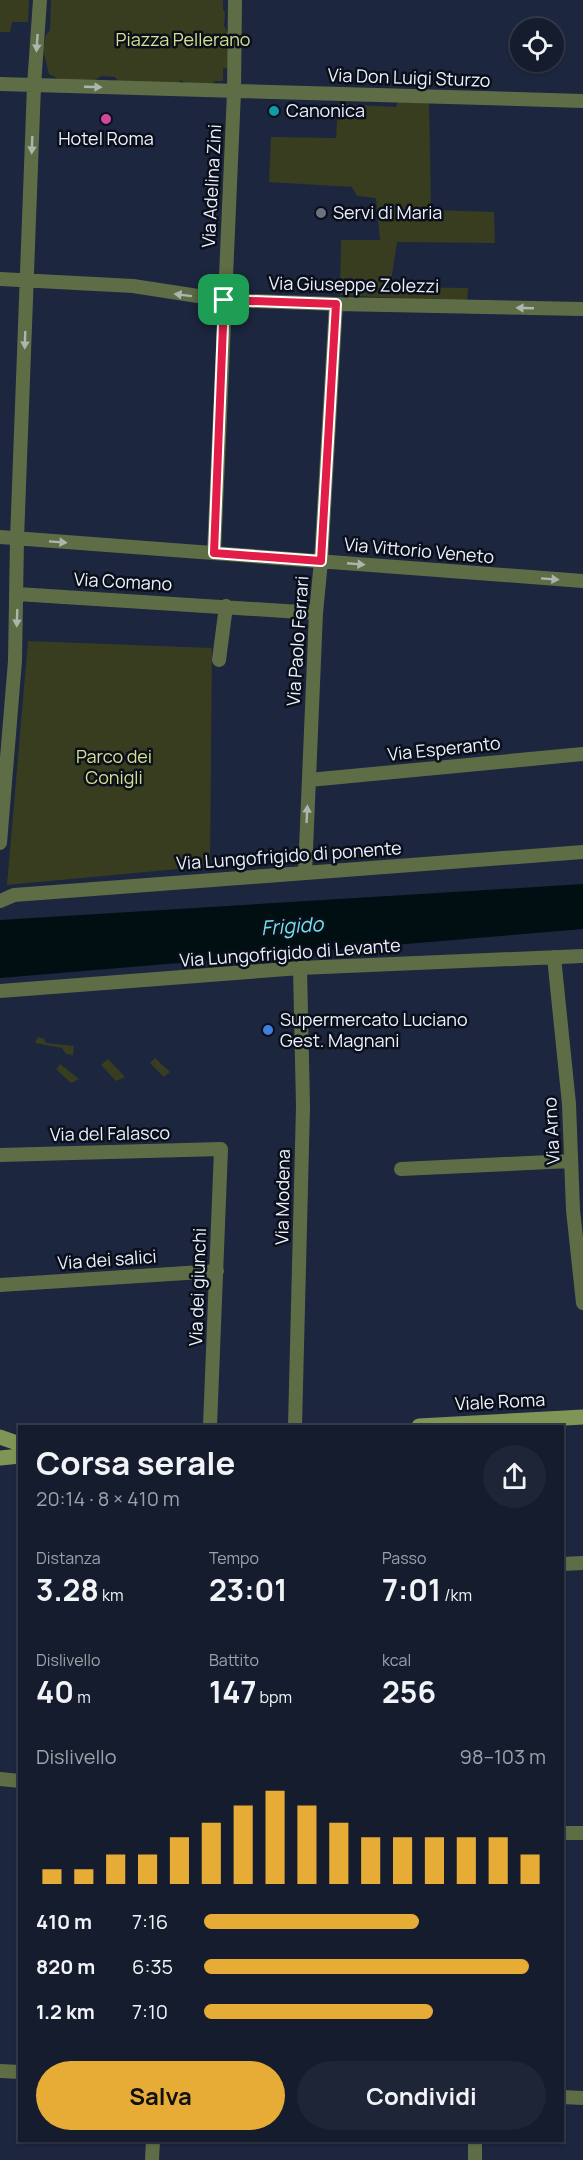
<!DOCTYPE html>
<html lang="it">
<meta charset="utf-8">
<style>
body{margin:0;font-family:Manrope,sans-serif;background:#1e2536;color:#f1f3f6;height:100vh;display:flex;flex-direction:column;font-size:22px;white-space:nowrap}
*{box-sizing:border-box;margin:0}
p{font-size:20px;color:#9da1aa}
.icon{flex:none;width:33px;height:33px;fill:none;stroke:currentColor;stroke-width:2;stroke-linecap:round;stroke-linejoin:round}
.map{position:relative;flex:1;overflow:hidden}
.drawer{position:absolute;left:18px;top:1425px;width:546px;height:717px;display:flex;flex-direction:column;background:#151c2e;border-radius:0px;box-shadow:0 2px 4px #0004,0 0 0 2px #343a4a}
.drawer>*{flex:none}
.controls{position:absolute;left:510px;top:18px;display:grid;gap:12px}
.controls a{display:grid;place-items:center;width:54px;height:54px;border-radius:50%;background:#151c2e;box-shadow:0 2px 4px #0004,0 0 0 2px #343a4a;font-size:30px}
.pin{position:absolute;display:grid;place-items:center;width:51px;height:51px;color:#fff;margin:-26px;border-radius:12px;box-shadow:0 3px 9px #0006}
.round{display:grid;place-items:center;flex:none;width:63px;height:63px;border-radius:32px;background:#1e2536}
.summary{display:flex;align-items:center;justify-content:space-between;height:102px;padding:0 18px}
h1{font-size:33px;font-weight:700;line-height:45px}
.metrics{display:grid;grid-template-columns:repeat(3,1fr);gap:9px;height:102px;padding:6px 18px}
.metrics div{display:grid;align-content:center}
.metrics b{font-size:30px;font-weight:700}
.metrics small{font-size:16px;font-weight:400}
.metrics p{font-size:16px}
.chart{height:168px;padding:12px 18px}
.chart p{display:flex;justify-content:space-between}
.chart svg{width:100%;height:108px;margin-top:6px;stroke:#e6ac36;stroke-width:6}
.cta{display:flex;gap:12px;margin-top:auto;padding:12px 18px}
.cta a{flex:1;height:69px;border-radius:36px;background:#e6ac36;color:#111;font-size:24px;font-weight:700;line-height:69px;text-align:center}
.cta a+a{background:#1e2536;color:#f1f3f6}
ul{padding:0 18px;list-style:none;font-size:20px}
li{display:grid;grid-template-columns:96px 72px 1fr;align-items:center;height:45px}
li i{height:15px;border-radius:8px;background:#e6ac36}
.map>svg:first-child{display:block}
.green{fill:#383d20}
.water{fill:#000f11}
.lines{fill:none;stroke-linecap:round;stroke-linejoin:round}
.minor{stroke:#5f6d46;stroke-width:14}
.secondary{stroke:#7e9556;stroke-width:15}
.oneway{fill:#acb6ac}
.route-casing{stroke:#fff;stroke-width:12}
.route{stroke:#e11d48;stroke-width:8}
.culture-dot{fill:#0f9aa8;stroke:#0b0f1a;stroke-width:2}
.hotel-dot{fill:#d1479c;stroke:#0b0f1a;stroke-width:2}
.worship-dot{fill:#6b7280;stroke:#0b0f1a;stroke-width:2}
.shop-dot{fill:#3f7fe0;stroke:#0b0f1a;stroke-width:2}
.labels{text-anchor:middle;stroke-width:5;stroke-linejoin:round;paint-order:stroke}
.park-label{font-size:18px;fill:#d3e090;stroke:#0b0f1a}
.street-label{font-size:18px;fill:#ebf1ff;stroke:#0b0f1a}
.poi-label{font-size:18px;fill:#ebf1ff;stroke:#0b0f1a;text-anchor:start}
.water-label{font-size:20px;font-style:italic;fill:#72e3ee;stroke:#0b0f1a}
</style>
<div class="map">
<svg width="583" height="2160" viewBox="0 0 583 2160">
<rect width="100%" height="100%" fill="#1c263e"/>
<path class="green" d="M 0,0 L 29,0 L 28,22 L 12,22 L 10,32 L 0,32 Z
M 51,0 L 223,0 L 223,9 L 225,12 L 224,26 L 230,35 L 230,67 L 223,69 L 223,81 L 215,81 L 211,85 L 187,85 L 181,80 L 174,86 L 119,82 L 115,77 L 101,76 L 92,82 L 63,81 L 49,74 L 43,50 L 46,35 L 50,30 Z
M 398,100 L 429,100 L 431,210 L 494,212 L 495,243 L 397,242 L 392,275 L 394,287 L 468,288 L 467,302 L 340,295 L 341,240 L 380,240 L 376,198 L 357,196 L 352,187 L 269,182 L 271,137 L 336,138 L 338,104 L 396,107 Z
M 28,641 L 212,648 L 210,866 L 7,885 Z
M 38,1037 L 44,1039 L 46,1043 L 74,1046 L 73,1055 L 66,1054 L 62,1048 L 35,1043 Z
M 155,1058 L 170,1072 L 164,1077 L 150,1063 Z
M 108,1059 L 125,1077 L 116,1081 L 101,1065 Z
M 60,1064 L 79,1079 L 71,1083 L 56,1069 Z"/>
<path class="water" d="M 583,884 L 583,929 L 0,978 L 0,920 Z"/>
<g class="lines">
<path class="minor" d="M 0,84 L 583,101
M 0,279 L 133,286 L 224,300 L 336,304 L 583,309
M 0,537 L 583,581
M 214,553 L 234,92 L 235,0
M 17,594 L 316,613
M 219,660 L 226,606
M 309,780 L 583,754
M 0,843 L 15,661 L 17,539 L 34,86 L 40,0
M 305,873 L 316,613 L 321,561 L 336,304
M 0,901 L 14,895 L 583,852
M 554,957 L 569,1104 L 573,1210 L 583,1303
M 0,991 L 300,968 L 583,956
M 0,1155 L 221,1149 L 210,1426
M 401,1169 L 571,1161
M 0,1285 L 217,1271
M 295,1426 L 303,1106 L 300,968
M 562,1564 L 583,1563
M 0,1779 L 20,1781
M 562,1833 L 583,1833
M 0,2071 L 20,2072
M 562,2097 L 583,2098
M 152,2160 L 153,2140
M 475,2160 L 475,2140"/>
<path class="secondary" d="M 419,1426 L 583,1417
M 0,1437 L 20,1444
M 0,1458 L 20,1456"/>
</g>
<defs><path id="oneway-solid" d="M-6-.8H1V-3.2L6.5 0L1 3.2V.8H-6Z" transform="scale(1.5)"/></defs>
<g class="oneway">
<use href="#oneway-solid" transform="translate(37 43) rotate(94)"/>
<use href="#oneway-solid" transform="translate(93 87) rotate(2)"/>
<use href="#oneway-solid" transform="translate(32 145) rotate(92)"/>
<use href="#oneway-solid" transform="translate(183 295) rotate(-173)"/>
<use href="#oneway-solid" transform="translate(525 308) rotate(-178)"/>
<use href="#oneway-solid" transform="translate(25 340) rotate(92)"/>
<use href="#oneway-solid" transform="translate(58 542) rotate(4)"/>
<use href="#oneway-solid" transform="translate(356 564) rotate(5)"/>
<use href="#oneway-solid" transform="translate(550 579) rotate(4)"/>
<use href="#oneway-solid" transform="translate(17 618) rotate(92)"/>
<use href="#oneway-solid" transform="translate(307 814) rotate(-87)"/>
</g>
<g class="lines">
<g class="route-casing">
<path id="route" d="M 224,300 L 336,304 L 321,561 L 214,553 Z"/>
</g>
<use href="#route" class="route"/>
</g>
<circle class="culture-dot" cx="274" cy="111" r="6"/>
<circle class="hotel-dot" cx="106" cy="119" r="6"/>
<circle class="worship-dot" cx="321" cy="213" r="6"/>
<circle class="shop-dot" cx="268" cy="1030" r="6"/>
<g class="labels">
<g class="park-label">
<text x="183" y="46">Piazza Pellerano</text>
<text x="114" y="763">Parco dei<tspan x="114" dy="21">Conigli</tspan></text>
</g>
<g class="street-label">
<text transform="translate(409 78) rotate(2)" y="6">Via Don Luigi Sturzo</text>
<text transform="translate(212 186) rotate(-87)" y="6">Via Adelina Zini</text>
<text transform="translate(354 285) rotate(1)" y="6">Via Giuseppe Zolezzi</text>
<text transform="translate(419 551) rotate(5)" y="6">Via Vittorio Veneto</text>
<text transform="translate(123 582) rotate(3)" y="6">Via Comano</text>
<text transform="translate(298 641) rotate(-86)" y="6">Via Paolo Ferrari</text>
<text transform="translate(444 749) rotate(-6)" y="6">Via Esperanto</text>
<text transform="translate(289 856) rotate(-4)" y="6">Via Lungofrigido di ponente</text>
<text transform="translate(290 953) rotate(-4)" y="6">Via Lungofrigido di Levante</text>
<text transform="translate(552 1131) rotate(-93)" y="6">Via Arno</text>
<text transform="translate(110 1134) rotate(-1)" y="6">Via del Falasco</text>
<text transform="translate(283 1197) rotate(-89)" y="6">Via Modena</text>
<text transform="translate(107 1260) rotate(-4)" y="6">Via dei salici</text>
<text transform="translate(198 1287) rotate(-88)" y="6">Via dei giunchi</text>
<text transform="translate(500 1402) rotate(-3)" y="6">Viale Roma</text>
</g>
<g class="poi-label">
<text x="286" y="117">Canonica</text>
<text x="106" y="145" text-anchor="middle">Hotel Roma</text>
<text x="333" y="219">Servi di Maria</text>
<text x="280" y="1026">Supermercato Luciano<tspan x="280" dy="21">Gest. Magnani</tspan></text>
</g>
<g class="water-label">
<text transform="translate(292 926) rotate(-4)" y="7">Frigido</text>
</g>
</g>
</svg>
<div class="controls">
<a><svg class="icon" aria-label="locate" viewBox="0 0 24 24"><circle cx="12" cy="12" r="6"/><path d="M12 2v4M12 18v4M2 12h4M18 12h4"/></svg></a>
</div>
<div class="pin" style="left:224px;top:300px;background:#1e9e55"><svg class="icon" aria-label="arrive" viewBox="0 0 24 24"><path d="M6 21V4h12l-3 4 3 4H6"/></svg></div>
<section class="drawer">
<div class="summary"><div><h1>Corsa serale</h1><p>20:14 · 8 × 410 m</p></div><a class="round"><svg class="icon" aria-label="share" viewBox="0 0 24 24"><path d="M12 15V3M7 8l5-5 5 5M5 13v7h14v-7"/></svg></a></div>
<div class="metrics">
<div><p>Distanza</p><b>3.28<small> km</small></b></div>
<div><p>Tempo</p><b>23:01</b></div>
<div><p>Passo</p><b>7:01<small> /km</small></b></div>
</div>
<div class="metrics">
<div><p>Dislivello</p><b>40<small> m</small></b></div>
<div><p>Battito</p><b>147<small> bpm</small></b></div>
<div><p>kcal</p><b>256</b></div>
</div>
<div class="chart"><p><span>Dislivello</span>98–103 m</p>
<svg viewBox="0 0 160 44" preserveAspectRatio="none"><path d="M5 44V38M15 44V38M25 44V32M35 44V32M45 44V25M55 44V19M65 44V12M75 44V6M85 44V12M95 44V19M105 44V25M115 44V25M125 44V25M135 44V25M145 44V25M155 44V32"/></svg>
</div>
<ul>
<li><b>410 m</b>7:16<i style="width:63%"></i></li>
<li><b>820 m</b>6:35<i style="width:95%"></i></li>
<li><b>1.2 km</b>7:10<i style="width:67%"></i></li>
</ul>
<div class="cta"><a>Salva</a><a>Condividi</a></div>
</section>
</div>
